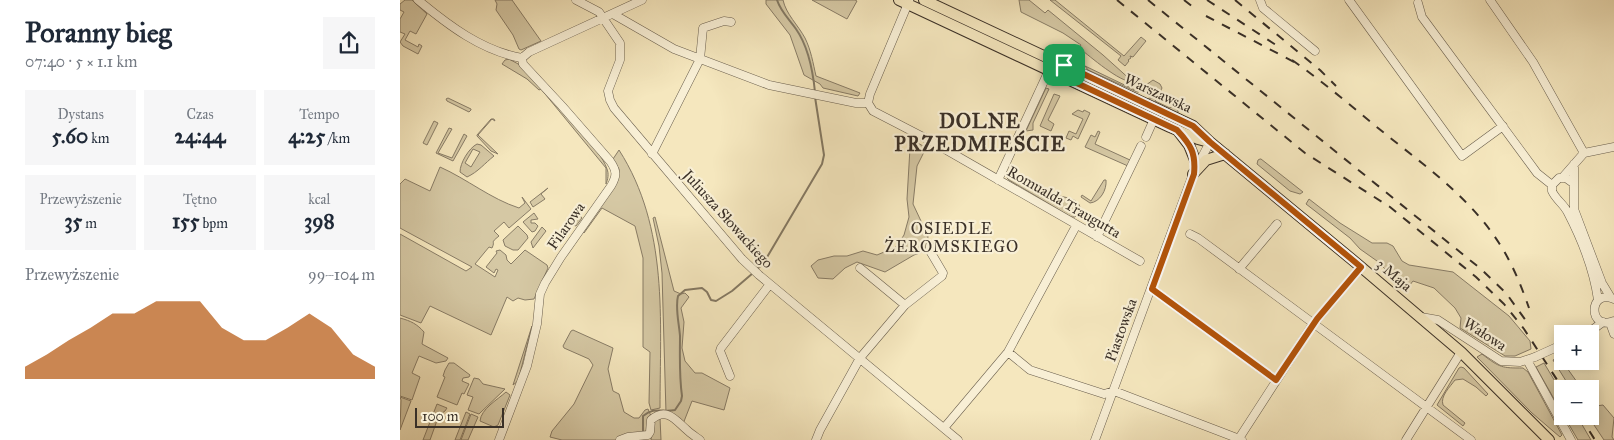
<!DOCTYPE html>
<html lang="pl">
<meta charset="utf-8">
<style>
body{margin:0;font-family:"IM FELL Great Primer",serif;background:#f6f6f7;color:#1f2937;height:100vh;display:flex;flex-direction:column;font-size:19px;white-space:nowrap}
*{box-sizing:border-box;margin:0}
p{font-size:16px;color:#747a83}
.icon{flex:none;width:28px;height:28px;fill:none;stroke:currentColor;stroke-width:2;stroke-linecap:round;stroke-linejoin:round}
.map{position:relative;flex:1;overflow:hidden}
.panel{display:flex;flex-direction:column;background:#fff;width:400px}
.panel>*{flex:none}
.fabs{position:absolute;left:1154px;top:325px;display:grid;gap:10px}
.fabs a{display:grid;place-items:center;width:45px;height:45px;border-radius:0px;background:#fff;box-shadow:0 2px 12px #0003;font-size:25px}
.scale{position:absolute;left:15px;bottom:12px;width:89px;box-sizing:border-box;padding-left:5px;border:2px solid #3a3027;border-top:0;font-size:14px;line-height:18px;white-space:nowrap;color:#3a3027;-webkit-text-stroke:4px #f8efd5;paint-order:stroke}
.pin{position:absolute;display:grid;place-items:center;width:42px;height:42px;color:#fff;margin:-21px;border-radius:10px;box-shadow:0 2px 8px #0006}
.round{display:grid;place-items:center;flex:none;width:52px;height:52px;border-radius:0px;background:#f6f6f7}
.head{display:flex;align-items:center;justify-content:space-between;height:85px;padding:0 25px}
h1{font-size:28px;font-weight:700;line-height:38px}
.metrics{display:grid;grid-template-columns:repeat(3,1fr);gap:8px;height:85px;padding:5px 25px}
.metrics div{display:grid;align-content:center;border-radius:0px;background:#f6f6f7;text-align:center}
.metrics b{font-size:21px;font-weight:700}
.metrics small{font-size:14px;font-weight:400}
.metrics p{font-size:14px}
.chart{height:140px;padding:10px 25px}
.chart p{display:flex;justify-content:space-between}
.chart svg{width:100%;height:90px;margin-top:5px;fill:#b45309;opacity:.7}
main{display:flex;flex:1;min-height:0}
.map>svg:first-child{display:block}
.green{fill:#d5c8a4;stroke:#887c66;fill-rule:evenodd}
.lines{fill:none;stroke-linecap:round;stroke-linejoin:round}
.stream{stroke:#847963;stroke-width:2}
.minor-casing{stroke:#695e4d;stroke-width:9}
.major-casing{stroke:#3a3027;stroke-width:12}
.minor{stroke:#f8efd5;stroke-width:8}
.major{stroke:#f5e7be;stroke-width:10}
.rail{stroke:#3a3027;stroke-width:2;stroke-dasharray:9 9;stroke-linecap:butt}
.minor-bridge-casing{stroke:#695e4d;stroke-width:9;stroke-linecap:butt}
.minor-bridge{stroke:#f8efd5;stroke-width:8}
.route-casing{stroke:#fff;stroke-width:10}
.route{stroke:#b45309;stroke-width:6}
.labels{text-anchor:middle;stroke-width:4.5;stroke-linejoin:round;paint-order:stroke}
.street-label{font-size:15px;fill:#3a3027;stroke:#f8efd5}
.neighbourhood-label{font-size:16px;letter-spacing:1px;fill:#3a3027;stroke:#f8efd5}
.district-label{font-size:20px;font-weight:bold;letter-spacing:1px;fill:#3a3027;stroke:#f8efd5}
</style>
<main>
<section class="panel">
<div class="head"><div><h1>Poranny bieg</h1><p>07:40 · 5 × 1.1 km</p></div><a class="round"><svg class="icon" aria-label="share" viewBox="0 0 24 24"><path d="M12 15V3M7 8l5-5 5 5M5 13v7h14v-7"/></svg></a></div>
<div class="metrics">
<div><p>Dystans</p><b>5.60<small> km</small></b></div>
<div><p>Czas</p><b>24:44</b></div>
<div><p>Tempo</p><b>4:25<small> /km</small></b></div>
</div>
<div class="metrics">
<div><p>Przewyższenie</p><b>35<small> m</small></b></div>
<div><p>Tętno</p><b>155<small> bpm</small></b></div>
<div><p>kcal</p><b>398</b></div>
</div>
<div class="chart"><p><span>Przewyższenie</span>99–104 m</p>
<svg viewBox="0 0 160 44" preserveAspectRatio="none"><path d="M0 44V38L10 32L20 25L30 19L40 12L50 12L60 6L70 6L80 6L90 19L100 25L110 25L120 19L130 12L140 19L150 32L160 38V44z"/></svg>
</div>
</section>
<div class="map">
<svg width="1214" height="440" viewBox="0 0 1214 440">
<rect width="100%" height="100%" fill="#f5e7be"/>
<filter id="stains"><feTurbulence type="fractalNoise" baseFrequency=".004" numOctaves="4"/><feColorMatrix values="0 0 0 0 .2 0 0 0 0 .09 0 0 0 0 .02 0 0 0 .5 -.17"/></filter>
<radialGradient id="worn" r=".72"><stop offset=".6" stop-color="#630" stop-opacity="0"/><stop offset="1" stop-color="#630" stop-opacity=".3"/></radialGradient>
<path class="green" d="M 5,0 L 12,0 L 27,14 L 16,34 L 10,31 L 5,40 L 18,47 L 19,44 L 22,46 L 18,54 L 3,46 L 0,42 L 5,34 L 0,32 L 0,19 L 4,12 L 0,10 L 0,4 Z
M 95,0 L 112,0 L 141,41 L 121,50 L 119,49 L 113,35 L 96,10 L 97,4 Z
M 366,0 L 383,0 C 386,14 398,25 405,38 C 411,50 413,63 416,76 L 460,93 L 458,96 L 423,88 L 420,84 L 404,75 L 390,35 L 366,4 Z
M 412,0 L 455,0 L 457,1 L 447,19 Z
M 619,0 L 629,0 L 645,13 L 648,10 L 703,55 L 733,82 C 719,82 691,57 679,48 L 681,45 L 663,33 L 621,12 Z
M 650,0 L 655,0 L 724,56 L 741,37 L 746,41 L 733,57 L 730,56 L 731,58 L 728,60 L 729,61 L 725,66 L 718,60 L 721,56 Z
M 109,59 L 120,65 C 142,89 164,112 185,137 C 193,147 203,157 207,169 C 209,174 208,179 206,184 L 206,168 L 141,89 L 139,90 L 127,79 L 102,64 L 105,60 Z
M 685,66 L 735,90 L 738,87 L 740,88 L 739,92 L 737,92 L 688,70 Z
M 753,80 L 760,84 L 762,88 L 760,92 L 755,94 L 746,85 Z
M 646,88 L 649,89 L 633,123 L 633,130 L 626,131 Z
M 654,94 L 660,96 L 648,120 L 654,124 L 651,131 L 640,126 Z
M 758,97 L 755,101 L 770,108 L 774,105 L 778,111 L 778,114 L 744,99 Z
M 48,98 L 71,109 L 71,110 L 69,112 L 47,101 L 46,99 Z
M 678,110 L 683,112 L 684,110 L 690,113 L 678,139 L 673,136 L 671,140 L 666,138 L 669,131 L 676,134 L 683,119 L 672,114 Z
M 91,119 L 94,119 L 95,121 L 92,119 L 78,135 L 98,154 L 91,151 L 77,136 L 77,135 Z
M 34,121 L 38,123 L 27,145 L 23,143 Z
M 49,128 L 52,129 L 38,153 L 52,158 L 64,134 L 67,136 L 53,161 L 36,153 Z
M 698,131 L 700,132 L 695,144 L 730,160 L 728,166 L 685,147 L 691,135 L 695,137 Z
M 516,142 L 523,146 L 524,152 L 517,166 L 513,204 L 528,236 L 527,246 L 523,252 L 514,255 L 485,272 L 457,262 L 445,268 L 433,279 L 418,278 L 411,266 L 418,260 L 434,256 L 447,256 L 463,251 L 477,255 L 496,247 L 504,235 L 509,217 L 507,199 L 510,148 Z
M 77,144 L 81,145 L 94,156 C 85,163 78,172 67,177 L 60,172 C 60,163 69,148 77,144 ZM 73,149 L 80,152 L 71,167 L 65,163 Z
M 219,150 C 269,228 260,320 260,408 L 251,410 L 249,403 L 250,352 L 243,347 L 243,258 L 235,226 L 202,208 L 184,233 L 183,231 L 218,178 L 219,169 L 213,159 Z
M 860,159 L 861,159 L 903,192 L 900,194 L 890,191 L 857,164 L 858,160 Z
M 40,167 C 67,179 91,199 119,208 L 125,203 L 122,197 L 131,209 L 109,228 L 104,222 L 94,231 L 99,236 C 89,244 96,240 92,248 L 89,247 L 75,264 L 95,277 L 98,270 L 96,269 L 94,273 L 86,267 L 97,253 L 96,251 L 100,250 L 106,255 L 107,260 L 111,264 L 125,250 L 147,265 L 148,268 L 134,299 L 125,300 L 118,298 L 113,301 L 107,297 L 91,335 L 30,306 L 21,323 L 0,315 L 0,234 L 66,271 L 72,267 L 0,228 L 0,184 L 5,179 L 30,191 Z
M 608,172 L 610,172 C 624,179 640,190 656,195 C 662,197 674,198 678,203 C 682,208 679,213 675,217 L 671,217 L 609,180 L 607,178 Z
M 704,180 L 706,180 C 707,190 700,202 690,203 L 681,197 L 682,195 L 691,201 Z
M 148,188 L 141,194 L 145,199 L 133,207 L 130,202 Z
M 909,199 L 940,223 L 972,243 L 987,243 L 993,246 L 1002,261 L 1009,265 L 1053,272 L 1109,316 L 1130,341 L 1131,349 L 1115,356 L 1105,356 L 1060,328 L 1061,318 L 1055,308 L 1034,288 L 1013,281 L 1009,286 L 1000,284 L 977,261 L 960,249 L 950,238 L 906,204 Z
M 177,212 L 182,218 L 176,226 L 165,223 L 168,217 Z
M 134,213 L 138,219 L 131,220 L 131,223 L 135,223 L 138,226 L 135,231 L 132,232 L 123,222 Z
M 255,217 L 274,291 L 281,294 L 285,293 L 289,297 L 281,308 L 284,322 L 282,348 L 285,361 L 295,373 L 302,373 L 330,388 L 324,410 L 292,401 L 283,424 L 266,413 L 262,273 L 259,246 L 253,218 Z
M 118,226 L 127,235 L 128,238 L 118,250 L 113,250 L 105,246 L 103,240 Z
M 142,227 L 146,231 L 133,248 L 131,242 Z
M 0,318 C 11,321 17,324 24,332 L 22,344 L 48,358 L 46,361 L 36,363 L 19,356 L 12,373 L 20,377 L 12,400 L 0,396 Z
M 132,326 L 118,381 L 113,385 Z
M 173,330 L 213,348 L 208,369 L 213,391 L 219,394 L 224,412 L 234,418 L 239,418 L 245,410 L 248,409 L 251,416 L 247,432 L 218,440 L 162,440 L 150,437 L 152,431 L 174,404 L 193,365 L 189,359 L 164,348 L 163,346 L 171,331 Z
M 1082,354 C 1100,368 1102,368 1123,368 L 1128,372 L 1162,435 L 1160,437 L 1132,413 L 1077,357 Z
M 1160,356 L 1162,361 L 1182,389 L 1171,389 L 1153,360 Z
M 49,363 L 54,363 L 70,375 L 69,377 L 63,378 L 62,381 L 69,384 L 64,394 L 62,393 L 57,405 L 37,397 L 45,377 L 43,376 L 45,370 Z
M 1144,363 L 1162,393 L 1162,413 L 1136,367 Z
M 1061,367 L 1064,368 L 1088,394 L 1086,396 L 1076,387 L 1063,379 L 1055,380 C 1050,387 1040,396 1043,405 L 1065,423 L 1063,426 L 1037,405 L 1059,368 Z
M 74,378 L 79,379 L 83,384 L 105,389 L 79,414 L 68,410 L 73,397 L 67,395 Z
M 106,392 L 110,395 L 98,425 L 94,427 L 80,421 C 81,409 97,400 106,392 Z
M 0,397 L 11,401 L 0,430 L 1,400 Z
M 1190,400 L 1196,406 L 1203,405 L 1214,418 L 1212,437 L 1214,440 L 1204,440 L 1188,416 L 1190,416 Z
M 37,404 L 47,408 L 45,411 L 39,415 L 30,440 L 23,440 Z
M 66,412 L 70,414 L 60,440 L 55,440 Z
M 71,414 L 78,417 L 68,440 L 61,440 Z
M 1164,416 L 1177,416 L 1191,440 L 1178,440 Z
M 260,418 L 261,440 L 251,440 L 253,421 Z"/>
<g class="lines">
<path class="stream" d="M 377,0 C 381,12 389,19 396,29 C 408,46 413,72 415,92
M 356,270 L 363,264 L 422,164 L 424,155 L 415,97
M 243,433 L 243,416 C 255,406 262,413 275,410 L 281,401 L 282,396 C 279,375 280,356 280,336 C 279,323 275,308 278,296 L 285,290 L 302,288 L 307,292 L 311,300 L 316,301 L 332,291 L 353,273"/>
<g class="minor-casing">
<path id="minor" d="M 18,0 C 48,25 82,51 122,58
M 176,0 L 199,12 L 220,43 L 220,60 L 208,91 L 210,100 L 214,108 L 342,259 L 359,275 L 558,440
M 860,0 L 863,8 L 915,51
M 949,0 L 1062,156 L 1103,126
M 1090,0 L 1133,62 L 1184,153
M 1018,3 L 1022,17 L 1137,173 L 1152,185
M 213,14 L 274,49 L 369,85 L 456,103 L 468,103 L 473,111 L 529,140 L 740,261
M 122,58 L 129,52 L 242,0
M 468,103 L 470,94 L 509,1
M 746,137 L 754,119
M 252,154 L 300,59 L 303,28 L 324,21 L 331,22
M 1174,164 L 1174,209 L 1202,283 L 1211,298
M 1163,177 L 1184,153 L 1214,147
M 598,180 L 651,66
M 1173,183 L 1166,178 L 1159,178 L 1152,185 L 1152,191 C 1156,200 1164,204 1168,213 C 1182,240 1194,271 1198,300
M 790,234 L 798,238 L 1071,440
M 697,237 L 741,146
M 460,268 L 505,305
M 839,269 L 877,224
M 752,289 L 876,380
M 1214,299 C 1188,288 1188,332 1214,321
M 1021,317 L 1038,320 L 1101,361 L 1120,362 L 1135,357
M 1210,323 L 1214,334
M 1182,334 L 1192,330 L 1203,322
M 608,352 L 630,370 L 704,394 L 714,391
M 1127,360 L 1171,440
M 330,376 L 320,351 L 321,348 L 370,284
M 714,391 L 842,440
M 544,428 L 608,352 L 676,226
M 99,440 L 127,366 L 137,324 L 140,294 L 145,283 L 161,257 L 211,186 C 217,176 217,171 210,161 L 162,106 L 123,64 L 122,58
M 220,440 L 228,437 L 248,435 L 250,432 L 251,420 C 267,406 276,421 287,430 C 291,434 296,437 300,440
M 416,440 L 420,430 L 460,358 L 505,305 L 542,276 L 543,273 L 530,251 L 530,246
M 695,440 L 793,174 L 810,142
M 838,440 L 913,324 L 961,267
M 1006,440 L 1061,352"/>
</g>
<g class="major-casing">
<path id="major" d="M 499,0 L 770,127 L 798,139 L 809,142
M 524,0 L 793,126 L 810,142 L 961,267 L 1061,352 L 1149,440
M 779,132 L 789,145 L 795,160
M 793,174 L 806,160 L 825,154"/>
</g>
<use href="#minor" class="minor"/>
<use href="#major" class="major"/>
<path class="rail" d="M 717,0 L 905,153 L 990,207 L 1076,277 L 1104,304 L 1124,329 L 1163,389
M 748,0 L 1081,269 L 1106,293 L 1129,325
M 784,0 L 798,11
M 807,0 L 876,45
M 835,0 L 920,70 L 936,86
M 806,16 L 898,64
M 892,60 C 922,81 950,105 978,128 C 1021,163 1069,196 1099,243 C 1112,263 1121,285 1129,308
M 1180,416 L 1195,440"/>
<g class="minor-bridge-casing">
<path id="minor-bridge" d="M 1135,357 L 1157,347"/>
</g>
<use href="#minor-bridge" class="minor-bridge"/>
</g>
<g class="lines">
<g class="route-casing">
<path id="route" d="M 654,60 L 793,126 L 810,142 L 961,267 L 917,319 L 876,380 L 752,289 L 794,174 C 796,153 791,145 777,130 L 649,70 Z"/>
</g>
<use href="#route" class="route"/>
</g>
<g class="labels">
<g class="street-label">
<text transform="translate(758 93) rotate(25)" y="5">Warszawska</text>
<text transform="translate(664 202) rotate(30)" y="5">Romualda Traugutta</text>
<text transform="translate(328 219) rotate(48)" y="5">Juliusza Słowackiego</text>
<text transform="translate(166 226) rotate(-55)" y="5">Filarowa</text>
<text transform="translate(994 275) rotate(40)" y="5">3 Maja</text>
<text transform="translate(721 330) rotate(-70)" y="5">Piastowska</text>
<text transform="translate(1085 334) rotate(33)" y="5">Wałowa</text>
</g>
<g class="neighbourhood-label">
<text x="552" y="234">OSIEDLE<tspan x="552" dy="18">ŻEROMSKIEGO</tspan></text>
</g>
<g class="district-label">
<text x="580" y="128">DOLNE<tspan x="580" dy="23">PRZEDMIEŚCIE</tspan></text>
</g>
</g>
<rect width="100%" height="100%" filter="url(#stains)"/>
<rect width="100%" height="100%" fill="url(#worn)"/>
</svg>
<div class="fabs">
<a>+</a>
<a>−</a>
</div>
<div class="scale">100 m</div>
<div class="pin" style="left:664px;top:65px;background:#1e9e55"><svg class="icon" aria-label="arrive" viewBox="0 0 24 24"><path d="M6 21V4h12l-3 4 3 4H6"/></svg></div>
</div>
</main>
